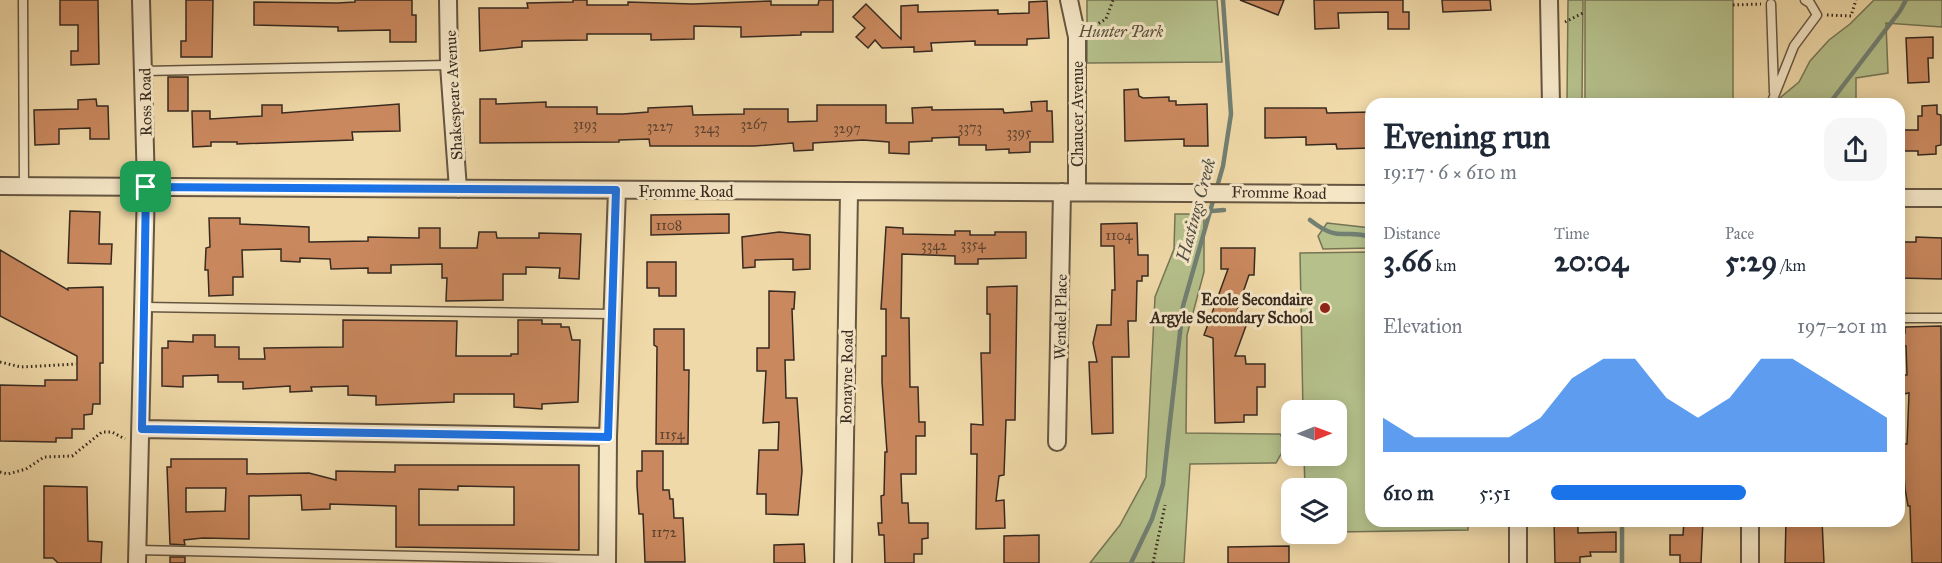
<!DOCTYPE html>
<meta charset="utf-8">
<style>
body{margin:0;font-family:"IM FELL Great Primer",serif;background:#f6f6f7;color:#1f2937;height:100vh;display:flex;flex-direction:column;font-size:22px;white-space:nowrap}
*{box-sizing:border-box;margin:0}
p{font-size:20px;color:#747a83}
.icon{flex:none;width:33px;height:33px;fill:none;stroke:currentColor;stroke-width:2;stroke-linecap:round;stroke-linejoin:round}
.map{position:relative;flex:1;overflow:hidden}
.details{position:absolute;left:1365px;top:98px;width:540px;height:429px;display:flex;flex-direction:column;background:#fff;border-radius:18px;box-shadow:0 3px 15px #0003}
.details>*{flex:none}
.needle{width:39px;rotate:89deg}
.controls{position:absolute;left:1281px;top:400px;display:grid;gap:12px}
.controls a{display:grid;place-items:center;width:66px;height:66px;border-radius:12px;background:#fff;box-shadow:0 3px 15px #0003;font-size:30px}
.pin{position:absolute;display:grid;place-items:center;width:51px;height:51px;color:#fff;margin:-26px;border-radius:12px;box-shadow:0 3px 9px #0006}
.round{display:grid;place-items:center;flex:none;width:63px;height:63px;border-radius:18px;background:#f6f6f7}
.headline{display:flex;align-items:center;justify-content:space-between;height:102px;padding:0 18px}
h1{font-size:33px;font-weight:800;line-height:45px}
.metrics{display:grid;grid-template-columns:repeat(3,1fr);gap:9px;height:102px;padding:6px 18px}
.metrics div{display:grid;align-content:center}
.metrics b{font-size:30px;font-weight:800}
.metrics small{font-size:16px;font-weight:400}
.metrics p{font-size:16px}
.chart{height:168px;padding:12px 18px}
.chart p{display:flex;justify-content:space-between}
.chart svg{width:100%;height:108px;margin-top:6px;fill:#1a73e8;opacity:.7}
ul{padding:0 18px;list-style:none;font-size:20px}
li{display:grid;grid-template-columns:96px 72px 1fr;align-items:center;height:45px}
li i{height:15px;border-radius:8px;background:#1a73e8}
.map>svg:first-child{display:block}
.green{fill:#b5c08b;stroke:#767556;stroke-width:1.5}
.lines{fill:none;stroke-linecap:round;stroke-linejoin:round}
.stream{stroke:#728073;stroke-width:4.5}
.building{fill:#ca885e;stroke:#372a20;stroke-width:1.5;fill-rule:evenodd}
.service-casing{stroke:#655642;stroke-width:11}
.minor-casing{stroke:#655642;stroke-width:20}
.path{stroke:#372a20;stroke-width:3;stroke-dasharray:1.5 3;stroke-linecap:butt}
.service{stroke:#f5e6c6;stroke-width:8}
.minor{stroke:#f5e6c6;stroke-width:16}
.route-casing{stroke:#fff;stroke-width:12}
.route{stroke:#1a73e8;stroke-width:8}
.poi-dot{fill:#8f2418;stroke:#f5e6c6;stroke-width:2}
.labels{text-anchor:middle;stroke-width:6;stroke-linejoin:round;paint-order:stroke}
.number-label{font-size:14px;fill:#5c4230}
.park-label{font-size:16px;font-style:italic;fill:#56503b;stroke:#f5e6c6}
.street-label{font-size:16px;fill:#372a20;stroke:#f5e6c6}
.poi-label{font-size:16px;font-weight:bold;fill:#372a20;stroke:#f5e6c6;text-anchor:end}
.water-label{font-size:18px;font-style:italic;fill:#504e43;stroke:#f5e6c6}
</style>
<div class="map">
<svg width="1942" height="563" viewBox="0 0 1942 563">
<rect width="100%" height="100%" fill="#f0d9a8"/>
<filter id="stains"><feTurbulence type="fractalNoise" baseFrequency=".00333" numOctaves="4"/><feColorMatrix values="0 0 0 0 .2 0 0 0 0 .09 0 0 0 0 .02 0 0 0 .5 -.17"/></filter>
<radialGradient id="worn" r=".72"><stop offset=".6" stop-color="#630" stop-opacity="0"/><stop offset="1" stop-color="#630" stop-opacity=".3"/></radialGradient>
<path class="green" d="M 1087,0 L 1217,0 L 1222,62 L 1087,63 Z
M 1568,0 L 1583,0 L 1582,103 L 1567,103 Z
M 1585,0 L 1733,0 L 1733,103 L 1585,103 Z
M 1874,0 L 1942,0 L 1942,27 L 1886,23 L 1888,73 L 1856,78 L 1856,103 L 1777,103 L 1781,97 L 1799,82 L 1810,61 L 1829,40 L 1850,24 Z
M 1175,214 L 1204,214 L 1204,272 L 1187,335 L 1186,433 L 1280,434 L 1286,445 L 1276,463 L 1190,464 L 1184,563 L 1090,563 L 1120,525 L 1146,477 L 1155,297 L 1174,249 Z
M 1327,223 L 1371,228 L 1371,248 L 1323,249 L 1318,236 Z
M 1371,252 L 1371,520 L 1468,521 L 1468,530 L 1337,532 L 1336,489 L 1305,489 L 1304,456 L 1336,456 L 1336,411 L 1303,411 L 1300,253 Z"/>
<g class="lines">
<path class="stream" d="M 1829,104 L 1900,11 L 1906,0
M 1212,211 L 1224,210
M 1310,220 C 1341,244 1342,228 1371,237
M 1131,563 L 1152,519 L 1163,484 L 1183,306 L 1223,166 L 1231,114 L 1223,0
M 1622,563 L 1622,520"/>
</g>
<path class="building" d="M 60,0 L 98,0 L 99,64 L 71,65 L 71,51 L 78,51 L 78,25 L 60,25 Z
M 186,0 L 213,0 L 212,57 L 181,57 L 181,41 L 186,41 Z
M 355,0 L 412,0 L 412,15 L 416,15 L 416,42 L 390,42 L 390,30 L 338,31 L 338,27 L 254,25 L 254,2 L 337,3 L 355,2 Z
M 573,0 L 587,0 L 587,5 L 628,5 L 628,2 L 693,4 L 771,1 L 771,5 L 818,5 L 819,0 L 833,0 L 833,32 L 801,32 L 801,35 L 741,37 L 741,27 L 694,26 L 694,39 L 651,40 L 651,34 L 587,34 L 587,40 L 522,41 L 522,47 L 480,51 L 479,8 L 528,8 L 527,3 L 573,2 Z
M 1240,0 L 1284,0 L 1278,15 Z
M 1314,0 L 1403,0 L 1403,12 L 1409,12 L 1409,29 L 1388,29 L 1388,12 L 1338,13 L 1339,28 L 1315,29 Z
M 1442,0 L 1490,0 L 1491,10 L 1443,12 Z
M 1047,1 L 1049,38 L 1027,39 L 1027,45 L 975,45 L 975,41 L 931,43 L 932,51 L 914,52 L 914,47 L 882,48 L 875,40 L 868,48 L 856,37 L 865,28 L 853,17 L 866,4 L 901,39 L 901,6 L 918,5 L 918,12 L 998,10 L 998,14 L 1029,13 L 1029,2 Z
M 1933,37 L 1933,58 L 1928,58 L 1929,82 L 1908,83 L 1906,38 Z
M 168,77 L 188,77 L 188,111 L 168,111 Z
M 1138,89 L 1139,96 L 1143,98 L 1169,97 L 1169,101 L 1176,101 L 1176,105 L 1207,104 L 1208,146 L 1184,146 L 1184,139 L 1125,141 L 1124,90 Z
M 96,99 L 97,106 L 108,106 L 109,139 L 90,139 L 90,128 L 59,129 L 59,144 L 35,145 L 34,110 L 78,109 L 78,100 Z
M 480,99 L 496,99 L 496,104 L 546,102 L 546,107 L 597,107 L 597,114 L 623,114 L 648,112 L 648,108 L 692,106 L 693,115 L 744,114 L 744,109 L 788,109 L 788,122 L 817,121 L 817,105 L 886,105 L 886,123 L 913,123 L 912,108 L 932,107 L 932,110 L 1003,109 L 1004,113 L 1032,111 L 1031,102 L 1047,101 L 1047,111 L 1052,111 L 1053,142 L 1030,142 L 1030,152 L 1009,153 L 1009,149 L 986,150 L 986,145 L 959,145 L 959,137 L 932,138 L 932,141 L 909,142 L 909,154 L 889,153 L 889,142 L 863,140 L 813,143 L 813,150 L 794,151 L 793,143 L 754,146 L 650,146 L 649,139 L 619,140 L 619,142 L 480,143 Z
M 399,104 L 400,131 L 352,132 L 353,140 L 237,144 L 237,142 L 211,142 L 211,146 L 193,147 L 192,111 L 210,111 L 210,119 L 262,116 L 262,105 L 282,105 L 282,113 Z
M 1937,105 L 1937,114 L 1941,115 L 1941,145 L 1936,146 L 1936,154 L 1918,155 L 1918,151 L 1899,151 L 1899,130 L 1918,130 L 1918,116 L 1922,116 L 1922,106 Z
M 1265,108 L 1326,108 L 1327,113 L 1371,112 L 1371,148 L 1337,149 L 1336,144 L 1306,145 L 1306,137 L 1265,138 Z
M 70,211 L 100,212 L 99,244 L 112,244 L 111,264 L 68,263 Z
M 729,214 L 729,233 L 651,235 L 651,215 Z
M 209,218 L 240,218 L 240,224 L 309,227 L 309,242 L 368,241 L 368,237 L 419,238 L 419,228 L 440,228 L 440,248 L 477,248 L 479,232 L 496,232 L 497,238 L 539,238 L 539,233 L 581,234 L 579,279 L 559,278 L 560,268 L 526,267 L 526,274 L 503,274 L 503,300 L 446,301 L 447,278 L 442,278 L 442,264 L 391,265 L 391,273 L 368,273 L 368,268 L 331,269 L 330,259 L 300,258 L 300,262 L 281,261 L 281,249 L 242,250 L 243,277 L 233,277 L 233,295 L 209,296 L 208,270 L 205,270 L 206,248 L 210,247 Z
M 1137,223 L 1138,255 L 1148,255 L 1148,276 L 1142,276 L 1142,281 L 1137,281 L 1136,321 L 1128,321 L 1129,357 L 1112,357 L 1113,433 L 1092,434 L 1089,362 L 1097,362 L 1093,343 L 1097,325 L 1111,325 L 1112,290 L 1115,290 L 1114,246 L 1101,246 L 1101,224 Z
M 886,227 L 903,228 L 903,234 L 955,235 L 955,231 L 970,231 L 970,235 L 995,235 L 995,232 L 1026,232 L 1026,258 L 978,259 L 978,264 L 955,264 L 955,256 L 902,254 L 901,318 L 909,318 L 910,387 L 918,387 L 919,422 L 925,422 L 925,436 L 916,436 L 916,474 L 901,474 L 902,503 L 908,503 L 909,523 L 928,523 L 928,538 L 922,539 L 922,554 L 914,554 L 914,563 L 885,563 L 884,535 L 879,535 L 878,523 L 882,523 L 881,496 L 884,495 L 885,452 L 887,452 L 882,382 L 882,356 L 886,356 L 886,309 L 881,309 Z
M 779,232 L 810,235 L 810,269 L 793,270 L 793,259 L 755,260 L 755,267 L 743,268 L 742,237 Z
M 1916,237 L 1942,238 L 1942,279 L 1899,278 L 1899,242 L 1916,242 Z
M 1221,248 L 1255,248 L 1254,275 L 1249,275 L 1237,310 L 1250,315 L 1235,356 L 1245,356 L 1246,364 L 1265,364 L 1265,387 L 1257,387 L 1257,415 L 1244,415 L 1244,422 L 1215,423 L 1213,338 L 1204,335 L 1228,269 L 1221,269 Z
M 0,250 L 68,290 L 68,288 L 103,287 L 103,363 L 100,363 L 100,404 L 93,404 L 92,414 L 84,415 L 84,429 L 72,429 L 72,438 L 56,438 L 56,442 L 0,441 L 0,385 L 45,386 L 45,380 L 77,380 L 77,356 L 0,316 Z
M 647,262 L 676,262 L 676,296 L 659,296 L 659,288 L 647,288 Z
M 1017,286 L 1015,420 L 1006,420 L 1004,475 L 999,476 L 996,501 L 1004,500 L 1005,528 L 976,529 L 977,454 L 971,454 L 971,424 L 983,425 L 981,353 L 990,353 L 990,314 L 987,314 L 987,287 Z
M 769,291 L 795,292 L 794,309 L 792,309 L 794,360 L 785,360 L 786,398 L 797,398 L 802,471 L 798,515 L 766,514 L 766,494 L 757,494 L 759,450 L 778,450 L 779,422 L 763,423 L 766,371 L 757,371 L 757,348 L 769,348 Z
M 343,320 L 457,321 L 456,356 L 511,356 L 511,354 L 518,354 L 518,320 L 542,320 L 542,324 L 561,324 L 561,327 L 569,327 L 572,340 L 580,340 L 578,402 L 542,404 L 542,409 L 514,407 L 514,394 L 454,394 L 454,402 L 376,405 L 376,396 L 348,395 L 348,386 L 311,387 L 312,391 L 290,392 L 290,386 L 243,389 L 243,382 L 218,382 L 218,375 L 183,376 L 183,387 L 162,386 L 162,348 L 168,348 L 168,341 L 193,342 L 193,335 L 215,335 L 215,347 L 239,347 L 239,359 L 265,359 L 264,348 L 343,347 Z
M 1941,326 L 1942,563 L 1912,563 L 1910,506 L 1908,506 L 1905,489 L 1902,444 L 1907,444 L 1909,393 L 1903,394 L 1902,375 L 1907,375 L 1906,346 L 1899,346 L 1899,333 L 1905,333 L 1905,327 Z
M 654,329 L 684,329 L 684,370 L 689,370 L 688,444 L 656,444 L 657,347 L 654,345 Z
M 642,451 L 663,451 L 663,490 L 669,490 L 670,499 L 673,499 L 674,518 L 683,518 L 685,562 L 645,562 L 643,514 L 639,514 L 637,486 L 637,471 L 642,471 Z
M 171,459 L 247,459 L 247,474 L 309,473 L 336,480 L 336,471 L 395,472 L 395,465 L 579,465 L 579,550 L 396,547 L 396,506 L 330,504 L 330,509 L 302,510 L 301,495 L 249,496 L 249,539 L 203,538 L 184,540 L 185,545 L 170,544 L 167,467 L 171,467 ZM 458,486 L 514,487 L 514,525 L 419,525 L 419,489 L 458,490 ZM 186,488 L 226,488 L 225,511 L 186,512 Z
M 44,486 L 87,487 L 88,541 L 102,542 L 101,563 L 58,563 L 53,558 L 44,558 Z
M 1554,520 L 1578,520 L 1578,533 L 1616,532 L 1616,552 L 1590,552 L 1591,556 L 1580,557 L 1580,563 L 1555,563 Z
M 1684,520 L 1703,520 L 1701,563 L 1680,563 L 1680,555 L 1670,555 L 1670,535 L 1683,535 Z
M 1786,520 L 1822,520 L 1824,563 L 1785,563 Z
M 1039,535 L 1039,563 L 1004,563 L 1004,536 Z
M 804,544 L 805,563 L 774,563 L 774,545 Z
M 1289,546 L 1289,563 L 1228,563 L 1228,547 Z
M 170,557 L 185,557 L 185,563 L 170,563 Z"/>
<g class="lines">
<g class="service-casing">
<path id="service" d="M 23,0 L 24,186
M 1771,4 L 1774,92
M 144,71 L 449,65
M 1771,104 L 1794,46 L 1817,15 L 1810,3 L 1805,0
M 144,307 L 612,314
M 1899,318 L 1942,318
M 137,550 L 607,560"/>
</g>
<g class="minor-casing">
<path id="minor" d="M 448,0 L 449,65 L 458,189
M 1069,0 L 1077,37 L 1077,192
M 1549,0 L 1551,104
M 0,186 L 1371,194
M 1899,198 L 1942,198
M 142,429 L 608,437
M 1057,442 L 1062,192
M 137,563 L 146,187 L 141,0
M 607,563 L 608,437 L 617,190
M 843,563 L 849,192
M 1518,563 L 1518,520
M 1750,563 L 1750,520"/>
</g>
<path class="path" d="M 1733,5 L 1761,4
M 1827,15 L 1851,16 L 1856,0
M 1565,22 L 1585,12
M 1091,28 L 1106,19 L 1113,0
M 0,362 L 21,367 L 76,364
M 0,472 L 8,474 L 26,469 L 44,457 L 72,456 L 102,432 L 112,432 L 125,439
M 1153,563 L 1165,505"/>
<use href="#service" class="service"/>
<use href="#minor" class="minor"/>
</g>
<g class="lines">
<g class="route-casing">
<path id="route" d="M 146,187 L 616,190 L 608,437 L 142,429 Z"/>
</g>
<use href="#route" class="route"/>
</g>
<circle class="poi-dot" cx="1325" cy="308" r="6"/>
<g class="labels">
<g class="number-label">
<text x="585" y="129">3193</text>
<text x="754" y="129">3267</text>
<text x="660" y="131">3227</text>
<text x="970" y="132">3373</text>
<text x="707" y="133">3243</text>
<text x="847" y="133">3297</text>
<text x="1019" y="137">3395</text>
<text x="669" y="230">1108</text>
<text x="1119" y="240">1104</text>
<text x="973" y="249">3354</text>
<text x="934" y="250">3342</text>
<text x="672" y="439">1154</text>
<text x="664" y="537">1172</text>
</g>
<g class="park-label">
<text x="1121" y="37">Hunter Park</text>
</g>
<g class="street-label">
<text transform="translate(453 95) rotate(-93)" y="6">Shakespeare Avenue</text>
<text transform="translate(145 102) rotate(-91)" y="6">Ross Road</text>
<text transform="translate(1077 114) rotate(-90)" y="6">Chaucer Avenue</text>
<text x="686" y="197">Fromme Road</text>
<text transform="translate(1279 192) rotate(1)" y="6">Fromme Road</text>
<text transform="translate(1060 317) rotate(-89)" y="6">Wendel Place</text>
<text transform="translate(846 377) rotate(-89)" y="6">Ronayne Road</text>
</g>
<g class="poi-label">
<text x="1313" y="305">Ecole Secondaire<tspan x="1313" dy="18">Argyle Secondary School</tspan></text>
</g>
<g class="water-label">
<text transform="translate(1196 210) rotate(-75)" y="6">Hastings Creek</text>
</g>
</g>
<rect width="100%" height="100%" filter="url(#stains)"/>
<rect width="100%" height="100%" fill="url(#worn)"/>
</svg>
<div class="controls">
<a><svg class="needle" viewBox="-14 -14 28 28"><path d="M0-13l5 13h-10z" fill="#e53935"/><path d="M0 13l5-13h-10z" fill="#747a83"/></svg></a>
<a><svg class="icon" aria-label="layers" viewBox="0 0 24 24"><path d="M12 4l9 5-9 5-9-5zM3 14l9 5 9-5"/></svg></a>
</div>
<div class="pin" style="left:146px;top:187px;background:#1e9e55"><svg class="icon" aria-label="arrive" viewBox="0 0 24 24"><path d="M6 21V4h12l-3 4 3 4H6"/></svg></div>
<section class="details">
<div class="headline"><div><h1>Evening run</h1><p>19:17 · 6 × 610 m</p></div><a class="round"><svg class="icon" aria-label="share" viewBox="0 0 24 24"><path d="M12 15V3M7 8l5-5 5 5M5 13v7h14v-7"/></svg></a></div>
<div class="metrics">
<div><p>Distance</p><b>3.66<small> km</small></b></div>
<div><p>Time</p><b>20:04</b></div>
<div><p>Pace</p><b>5:29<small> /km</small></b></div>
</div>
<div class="chart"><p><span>Elevation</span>197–201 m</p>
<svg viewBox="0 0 160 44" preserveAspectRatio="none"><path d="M0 44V30L10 38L20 38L30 38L40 38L50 30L60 14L70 6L80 6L90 22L100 30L110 22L120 6L130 6L140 14L150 22L160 30V44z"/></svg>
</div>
<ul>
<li><b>610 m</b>5:51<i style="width:58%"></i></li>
</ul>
</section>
</div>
